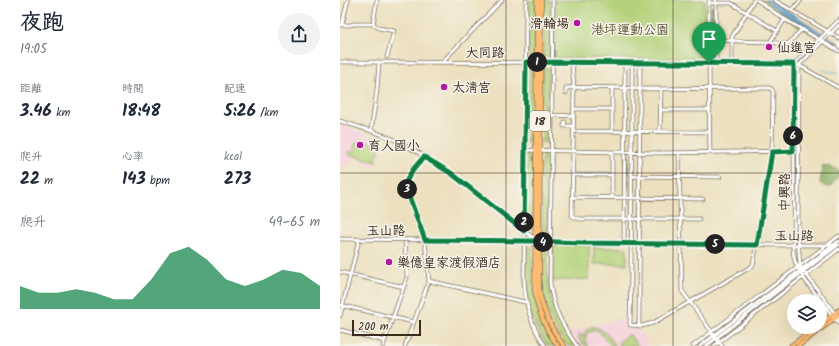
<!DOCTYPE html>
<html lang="zh-TW">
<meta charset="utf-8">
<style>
body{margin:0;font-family:Kalam,"LXGW WenKai TC",sans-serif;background:#f2f2f3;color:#1f2937;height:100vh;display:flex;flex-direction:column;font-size:15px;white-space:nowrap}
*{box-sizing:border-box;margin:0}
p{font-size:13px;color:#747a83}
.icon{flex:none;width:22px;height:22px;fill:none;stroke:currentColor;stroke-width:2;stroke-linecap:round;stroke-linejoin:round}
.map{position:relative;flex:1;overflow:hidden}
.sheet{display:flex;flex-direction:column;background:#fff;width:340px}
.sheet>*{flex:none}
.controls{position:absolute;left:447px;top:294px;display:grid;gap:8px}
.controls a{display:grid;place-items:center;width:40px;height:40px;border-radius:50%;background:#fff;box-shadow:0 4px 16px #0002;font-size:20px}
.scale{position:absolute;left:12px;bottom:10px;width:69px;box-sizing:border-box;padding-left:4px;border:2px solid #3b2a1e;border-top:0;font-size:11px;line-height:14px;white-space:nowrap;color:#3b2a1e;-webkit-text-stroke:3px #f7f3e8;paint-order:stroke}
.pin{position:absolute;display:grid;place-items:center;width:34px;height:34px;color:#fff;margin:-41px -17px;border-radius:50% 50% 50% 0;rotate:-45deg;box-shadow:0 0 4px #0007}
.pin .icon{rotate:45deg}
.km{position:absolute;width:20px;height:20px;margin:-10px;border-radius:50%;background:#222;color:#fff;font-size:11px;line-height:20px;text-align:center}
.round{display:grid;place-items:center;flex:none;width:42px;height:42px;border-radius:21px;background:#f2f2f3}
.head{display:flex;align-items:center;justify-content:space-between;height:68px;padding:0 20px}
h1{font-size:22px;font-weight:800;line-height:30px}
.metrics{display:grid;grid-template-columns:repeat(3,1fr);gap:6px;height:68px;padding:4px 20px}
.metrics div{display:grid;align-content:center}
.metrics b{font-size:17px;font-weight:800}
.metrics small{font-size:11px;font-weight:400}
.metrics p{font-size:11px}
.chart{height:112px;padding:8px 20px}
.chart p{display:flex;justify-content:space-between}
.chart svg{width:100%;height:72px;margin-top:4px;fill:#0b8043;opacity:.7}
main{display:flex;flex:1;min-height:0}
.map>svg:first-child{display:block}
.built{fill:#f5cfda}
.green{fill:#b2d178;stroke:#767e4b}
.forest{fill:#8db368;stroke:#646e43}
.water{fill:#65a5d8;stroke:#50687b}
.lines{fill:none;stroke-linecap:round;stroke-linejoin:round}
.stream{stroke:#65a5d8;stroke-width:1}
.minor-casing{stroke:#796a56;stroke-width:4.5}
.major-casing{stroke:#796a56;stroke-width:5.5}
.minor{stroke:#fff;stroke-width:3}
.major{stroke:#fdbc70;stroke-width:4}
.route-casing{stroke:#fff;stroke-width:8}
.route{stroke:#0b8043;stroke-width:5}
.grid{fill:none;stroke:#3b2a1e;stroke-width:1;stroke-opacity:0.55}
.poi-dot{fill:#b5179e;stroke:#f7f3e8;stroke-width:1.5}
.labels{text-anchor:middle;stroke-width:3;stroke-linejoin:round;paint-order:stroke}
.shield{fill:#f7f3e8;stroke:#73665b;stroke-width:1}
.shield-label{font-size:12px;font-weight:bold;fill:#3b2a1e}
.poi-label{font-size:13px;fill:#3b2a1e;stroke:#f7f3e8;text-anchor:start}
.park-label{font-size:13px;fill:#595434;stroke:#f7f3e8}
.street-label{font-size:13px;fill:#3b2a1e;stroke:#f7f3e8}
</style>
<main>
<section class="sheet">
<div class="head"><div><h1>夜跑</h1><p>19:05</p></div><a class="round"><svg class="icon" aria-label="share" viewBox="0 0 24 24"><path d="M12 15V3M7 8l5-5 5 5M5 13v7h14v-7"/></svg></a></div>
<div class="metrics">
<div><p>距離</p><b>3.46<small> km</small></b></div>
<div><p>時間</p><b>18:48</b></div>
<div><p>配速</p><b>5:26<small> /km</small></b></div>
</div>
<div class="metrics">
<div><p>爬升</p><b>22<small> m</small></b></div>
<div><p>心率</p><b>143<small> bpm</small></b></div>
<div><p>kcal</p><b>273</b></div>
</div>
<div class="chart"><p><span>爬升</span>49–65 m</p>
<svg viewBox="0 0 160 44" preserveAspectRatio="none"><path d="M0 44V30L10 34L20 34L30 32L40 34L50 38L60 38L70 26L80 10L90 6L100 14L110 26L120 30L130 26L140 20L150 22L160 30V44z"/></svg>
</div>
</section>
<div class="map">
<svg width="499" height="346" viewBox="0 0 499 346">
<rect width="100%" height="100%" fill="#f7f3e8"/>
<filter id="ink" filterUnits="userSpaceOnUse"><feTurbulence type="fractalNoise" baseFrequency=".025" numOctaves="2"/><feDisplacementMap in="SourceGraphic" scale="8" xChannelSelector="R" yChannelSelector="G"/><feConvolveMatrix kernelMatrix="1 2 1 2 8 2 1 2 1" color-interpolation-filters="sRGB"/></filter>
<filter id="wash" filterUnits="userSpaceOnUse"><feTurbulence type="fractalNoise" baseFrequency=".012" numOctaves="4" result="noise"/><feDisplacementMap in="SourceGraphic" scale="16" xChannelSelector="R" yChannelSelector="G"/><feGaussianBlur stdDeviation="0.9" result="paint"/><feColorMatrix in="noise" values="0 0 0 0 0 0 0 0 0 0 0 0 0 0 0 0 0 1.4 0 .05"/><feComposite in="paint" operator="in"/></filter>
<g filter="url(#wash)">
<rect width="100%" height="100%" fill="#ece0bf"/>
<path class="built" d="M 0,125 L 40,138 L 41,148 L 35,166 L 21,161 L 20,158 L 11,157 L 11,166 L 0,166 Z
M 285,317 L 288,328 L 298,329 L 310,346 L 239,346 L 229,332 Z"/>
<path class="green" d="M 189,0 L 195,0 L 194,57 L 188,57 Z
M 204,0 L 210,0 L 210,57 L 204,57 Z
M 215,0 L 365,0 L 363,57 L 311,59 L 215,58 Z
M 419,0 L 424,0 L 435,9 L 478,35 L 477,37 C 457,25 437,14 419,0 Z
M 189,68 L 194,68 L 193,143 L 187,143 Z
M 203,68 L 209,68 L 208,144 L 202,143 Z
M 22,140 C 30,143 40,144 39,154 L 34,159 L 37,160 L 36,162 L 8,154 L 9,151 L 14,152 L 14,146 L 17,142 Z
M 187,154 L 194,154 L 193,228 L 190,230 L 186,226 Z
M 202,154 L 207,154 L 209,155 L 207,236 L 202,236 Z
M 213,245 L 249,245 L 249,279 L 211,281 Z
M 186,247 L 192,247 C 192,288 192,311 215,346 L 208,346 C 184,313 185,285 186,247 Z
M 254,247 L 287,248 L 287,264 L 254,264 Z
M 202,248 L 207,248 C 208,293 208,309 235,346 L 227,346 C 201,310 202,291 202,248 Z
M 250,327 C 263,326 268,336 275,346 L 271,346 L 259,331 L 256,330 L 247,333 L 245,342 L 248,346 L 245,346 L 237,336 L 240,334 L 243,338 L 244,333 Z
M 289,334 L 298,346 L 280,346 L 278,343 Z"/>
<path class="forest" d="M 371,7 L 375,7 L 374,37 L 370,37 Z
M 286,155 L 289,155 L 288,191 L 286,191 Z
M 483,165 L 499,170 L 499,175 C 494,179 494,184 490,187 L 484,186 L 480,183 Z"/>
<path class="water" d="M 425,0 L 430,0 L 499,43 L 499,48 L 435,8 Z"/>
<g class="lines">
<path class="stream" d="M 483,70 L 499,73"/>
</g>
</g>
<g filter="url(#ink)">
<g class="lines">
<g class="minor-casing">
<path id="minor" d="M 186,0 L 184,280 C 186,307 190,323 205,346
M 213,0 L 210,283 C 213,309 222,325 237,346
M 369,0 C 369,51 369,101 370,152
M 376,0 L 376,63
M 417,0 L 441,17 L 499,51
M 434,0 L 499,38
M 369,3 L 391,3 L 437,31
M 452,11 L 461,0
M 499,20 L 454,64 C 453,121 455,179 454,237 C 449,264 463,277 478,297 C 485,306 492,316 499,324
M 2,24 L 8,0
M 33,24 L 37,0
M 0,25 L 11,25 L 13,24 L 33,24 L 39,28 L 54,31 L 47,57
M 499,25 L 459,65 L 458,237 L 460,266 L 499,319
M 369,40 L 430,42 L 444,44 L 449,43 L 460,31 L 464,30
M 430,42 L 445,19
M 0,62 L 451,63 L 462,67 L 499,88
M 103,63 L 105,59 L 162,0
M 232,63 L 234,87 L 232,216 L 239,219 L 359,219
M 392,63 L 392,37 L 414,0
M 226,93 L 226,88 C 251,86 276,88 300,89 L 425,88 L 430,88 L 433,91 L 432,152 L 413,265 L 411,267 L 313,323 L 302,326 L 290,325 C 292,237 292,150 292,63
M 234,109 L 272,109
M 321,110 L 370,110
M 211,115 L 234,116
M 0,121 C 18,127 38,132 55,140 C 107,165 149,206 195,239
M 225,122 L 224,126 L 234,126
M 31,131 L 37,90 L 39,62
M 233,131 L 370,132
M 272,132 L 272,88
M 320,132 L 321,89
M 185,150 L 319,153 L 455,151
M 272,152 L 272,197
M 339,153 L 342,291 L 382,346
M 233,175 L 272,175
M 292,176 L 380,177
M 233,197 L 363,199
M 0,239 L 195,241 L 251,244 L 499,245
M 284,244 L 285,63
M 0,272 L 64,287
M 89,281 L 185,302
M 0,305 L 73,322
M 0,316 L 19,240
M 299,326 L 300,63
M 0,330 L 45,341
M 43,346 L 67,277 L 65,240
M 65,346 L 89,281 L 85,240 L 65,185 C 68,174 77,165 84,157
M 353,346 L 499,236
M 360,346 L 499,241
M 366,346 L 498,245
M 374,346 L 499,249"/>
</g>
<g class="major-casing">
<path id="major" d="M 197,0 L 195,291 C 198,312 205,329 218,346
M 201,0 L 199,291 C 203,312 211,329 224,346
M 480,324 L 499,310
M 451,346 L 476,327
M 458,346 L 499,315"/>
</g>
<use href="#minor" class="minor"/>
<use href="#major" class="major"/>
</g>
</g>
<g class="lines" filter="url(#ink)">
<g class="route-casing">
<path id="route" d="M 186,62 L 454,64 L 453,151 L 432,152 L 417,245 L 242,243 L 195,241 L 85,240 L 65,185 C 68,174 77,165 84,157 L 111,173 L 184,231 Z"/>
</g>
<use href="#route" class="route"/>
</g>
<path class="grid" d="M 166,0 L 166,346M 333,0 L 333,346M 0,173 L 499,173"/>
<g class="poi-dot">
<circle cx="237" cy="23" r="4"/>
<circle cx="429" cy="47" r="4"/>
<circle cx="104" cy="87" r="4"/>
<circle cx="20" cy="145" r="4"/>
<circle cx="49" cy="262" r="4"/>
</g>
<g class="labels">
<rect class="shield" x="190" y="111" width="20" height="20" rx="3"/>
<g class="shield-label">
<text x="200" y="125">18</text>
</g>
<g class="poi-label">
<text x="229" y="28" text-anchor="end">滑輪場</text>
<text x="437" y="52">仙進宮</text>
<text x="112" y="92">太清宮</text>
<text x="28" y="150">育人國小</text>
<text x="57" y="267">樂億皇家渡假酒店</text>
</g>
<g class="park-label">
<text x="290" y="34">港坪運動公園</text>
</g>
<g class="street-label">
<text transform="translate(145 52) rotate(-1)" y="5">大同路</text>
<text transform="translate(444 192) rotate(-90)" y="5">中興路</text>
<text x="46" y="235">玉山路</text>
<text transform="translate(454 235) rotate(1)" y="5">玉山路</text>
</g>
</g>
</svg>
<div class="controls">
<a><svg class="icon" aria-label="layers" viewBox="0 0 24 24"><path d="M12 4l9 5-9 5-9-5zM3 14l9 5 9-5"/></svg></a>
</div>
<div class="scale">200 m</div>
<div class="pin" style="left:369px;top:63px;background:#1e9e55"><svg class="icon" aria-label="arrive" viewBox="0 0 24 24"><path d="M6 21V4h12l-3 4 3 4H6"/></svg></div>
<b class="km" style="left:197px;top:62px">1</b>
<b class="km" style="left:184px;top:222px">2</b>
<b class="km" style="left:67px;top:189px">3</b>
<b class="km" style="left:203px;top:242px">4</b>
<b class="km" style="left:375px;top:244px">5</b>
<b class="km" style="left:453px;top:136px">6</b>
</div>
</main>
